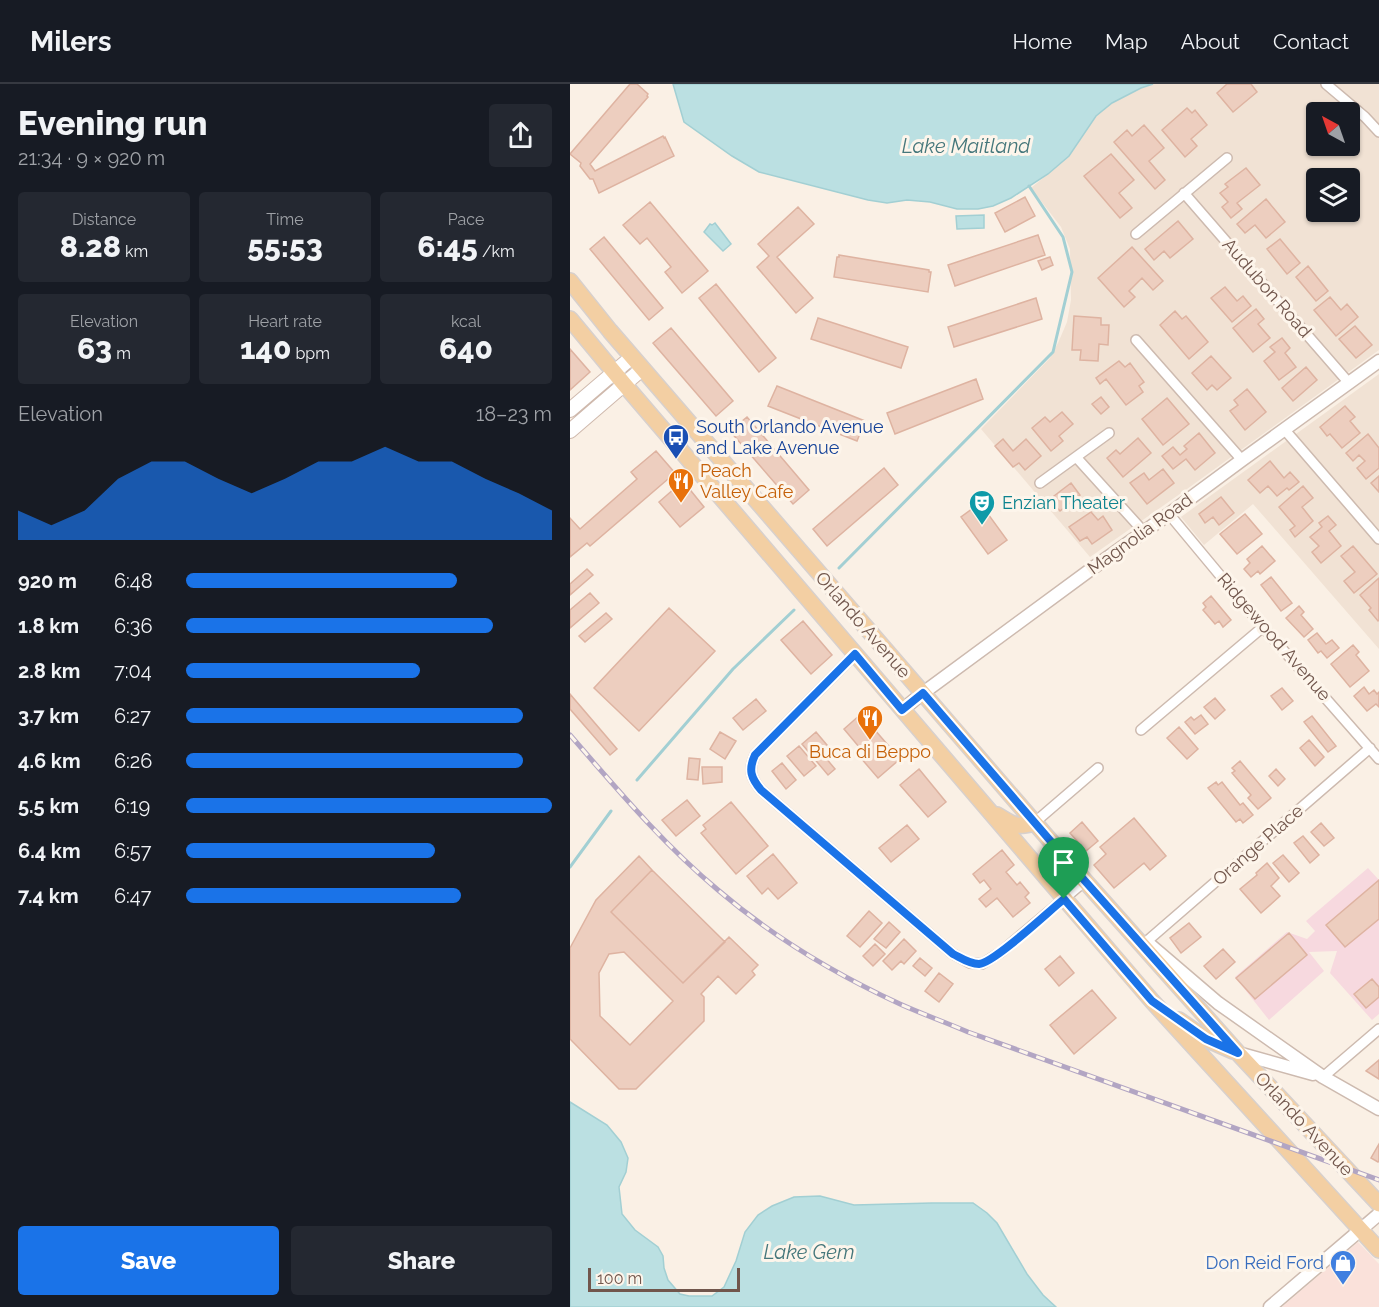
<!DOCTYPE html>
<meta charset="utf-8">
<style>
body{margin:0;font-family:Raleway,sans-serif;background:#242831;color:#f1f3f6;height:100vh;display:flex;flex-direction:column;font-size:22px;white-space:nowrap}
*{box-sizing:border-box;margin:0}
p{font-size:20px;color:#9ea1a6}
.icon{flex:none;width:33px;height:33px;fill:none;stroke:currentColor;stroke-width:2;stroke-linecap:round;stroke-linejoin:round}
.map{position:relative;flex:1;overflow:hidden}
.details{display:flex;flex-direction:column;background:#171b24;width:570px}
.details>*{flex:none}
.needle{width:39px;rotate:320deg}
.buttons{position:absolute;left:736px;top:18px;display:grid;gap:12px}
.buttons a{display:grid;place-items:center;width:54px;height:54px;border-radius:6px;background:#171b24;box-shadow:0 2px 4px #0004;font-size:30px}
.scale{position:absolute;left:18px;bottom:15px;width:152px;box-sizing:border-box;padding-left:6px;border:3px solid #71564c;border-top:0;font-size:16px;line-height:21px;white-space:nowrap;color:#71564c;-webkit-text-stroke:4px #fdf5eb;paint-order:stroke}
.pin{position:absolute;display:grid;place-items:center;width:51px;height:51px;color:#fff;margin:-62px -26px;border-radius:50% 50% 50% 0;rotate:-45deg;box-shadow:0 0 6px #0007}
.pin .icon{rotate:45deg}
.round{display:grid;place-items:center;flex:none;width:63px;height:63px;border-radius:6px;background:#242831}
.headline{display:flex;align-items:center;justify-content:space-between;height:102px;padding:0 18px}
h1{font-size:33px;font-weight:800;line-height:45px}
.figures{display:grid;grid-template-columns:repeat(3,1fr);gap:9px;height:102px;padding:6px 18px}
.figures div{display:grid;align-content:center;border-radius:6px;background:#242831;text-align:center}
.figures b{font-size:30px;font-weight:800}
.figures small{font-size:16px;font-weight:400}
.figures p{font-size:16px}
.chart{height:168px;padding:12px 18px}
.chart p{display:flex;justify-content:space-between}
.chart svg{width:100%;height:108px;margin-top:6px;fill:#1a73e8;opacity:.7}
.primary-button{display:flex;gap:12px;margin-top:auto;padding:12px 18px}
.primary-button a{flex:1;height:69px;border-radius:6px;background:#1a73e8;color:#fff;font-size:24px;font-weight:800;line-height:69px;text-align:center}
.primary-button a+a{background:#242831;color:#f1f3f6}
ul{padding:0 18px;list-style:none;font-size:20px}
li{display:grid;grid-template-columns:96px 72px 1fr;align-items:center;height:45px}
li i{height:15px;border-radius:8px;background:#1a73e8}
header{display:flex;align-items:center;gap:36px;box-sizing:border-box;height:84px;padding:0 30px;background:#171b24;border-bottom:2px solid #363941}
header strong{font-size:28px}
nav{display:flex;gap:33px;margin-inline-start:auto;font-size:21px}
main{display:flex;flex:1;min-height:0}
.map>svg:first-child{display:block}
.residential{fill:#f1e2d4;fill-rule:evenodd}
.commercial{fill:#fae1da}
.medical{fill:#f7d9df}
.water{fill:#bbe0e2;stroke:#a2cfd3;stroke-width:1.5}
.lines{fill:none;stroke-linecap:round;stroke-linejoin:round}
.stream{stroke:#a2cfd3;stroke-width:3}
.building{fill:#edcebf;stroke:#deb3a1;stroke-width:1.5;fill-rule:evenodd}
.minor-casing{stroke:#cdbaaf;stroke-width:12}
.tertiary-casing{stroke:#cdbaaf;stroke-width:15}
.secondary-casing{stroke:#cfb9ad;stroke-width:16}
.primary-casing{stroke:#d7d0cd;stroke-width:18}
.minor{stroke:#fff;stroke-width:9}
.tertiary{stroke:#fff;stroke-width:12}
.secondary{stroke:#fff;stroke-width:14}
.primary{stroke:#f3cfa3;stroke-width:15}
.rail-casing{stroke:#b2a5c3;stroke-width:5}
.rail{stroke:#fdf5eb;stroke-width:3;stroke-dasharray:9;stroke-linecap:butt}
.route-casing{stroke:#fff;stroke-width:12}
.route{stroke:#1a73e8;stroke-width:8}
.labels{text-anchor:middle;stroke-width:6;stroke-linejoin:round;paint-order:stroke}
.street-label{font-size:18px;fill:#71564c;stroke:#fdf5eb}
.transit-label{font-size:18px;fill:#164399;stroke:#fdf5eb;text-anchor:start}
.food-label{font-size:18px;fill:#c56008;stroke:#fdf5eb;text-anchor:start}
.culture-label{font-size:18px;fill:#0d838f;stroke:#fdf5eb;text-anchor:start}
.shop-label{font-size:18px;fill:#366cbe;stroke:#fdf5eb;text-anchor:end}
.water-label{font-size:20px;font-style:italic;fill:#45777b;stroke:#fdf5eb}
</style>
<header>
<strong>Milers</strong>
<nav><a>Home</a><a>Map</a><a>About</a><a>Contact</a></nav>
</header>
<main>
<section class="details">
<div class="headline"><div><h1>Evening run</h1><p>21:34 · 9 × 920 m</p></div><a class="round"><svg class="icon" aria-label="share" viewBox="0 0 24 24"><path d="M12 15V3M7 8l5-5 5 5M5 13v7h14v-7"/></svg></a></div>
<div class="figures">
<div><p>Distance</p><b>8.28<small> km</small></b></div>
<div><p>Time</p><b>55:53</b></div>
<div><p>Pace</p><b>6:45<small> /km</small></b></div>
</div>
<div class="figures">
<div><p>Elevation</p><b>63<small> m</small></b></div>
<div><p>Heart rate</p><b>140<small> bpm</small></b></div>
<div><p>kcal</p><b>640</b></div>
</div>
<div class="chart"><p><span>Elevation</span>18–23 m</p>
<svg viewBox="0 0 160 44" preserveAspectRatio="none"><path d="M0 44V32L10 38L20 32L30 19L40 12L50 12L60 19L70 25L80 19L90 12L100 12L110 6L120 12L130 12L140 19L150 25L160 32V44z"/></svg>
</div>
<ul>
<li><b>920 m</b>6:48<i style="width:74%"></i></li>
<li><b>1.8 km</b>6:36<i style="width:84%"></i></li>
<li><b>2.8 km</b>7:04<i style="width:64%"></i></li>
<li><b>3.7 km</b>6:27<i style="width:92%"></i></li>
<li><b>4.6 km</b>6:26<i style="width:92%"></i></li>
<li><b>5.5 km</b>6:19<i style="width:100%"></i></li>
<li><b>6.4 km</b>6:57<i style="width:68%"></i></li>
<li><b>7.4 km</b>6:47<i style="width:75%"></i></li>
</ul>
<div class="primary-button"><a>Save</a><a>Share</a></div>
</section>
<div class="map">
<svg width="809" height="1223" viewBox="0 0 809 1223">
<rect width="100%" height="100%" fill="#faf0e5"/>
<path class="residential" d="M 537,0 L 809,0 L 809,266 L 617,405 L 520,473 L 411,345 L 480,274 L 488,259 L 497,238 L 501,216 L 500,165 L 491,143 L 461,104 L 496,75 ZM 747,28 L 780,28 L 780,62 L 747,62 ZM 747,94 L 780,94 L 780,128 L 747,128 Z
M 809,290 L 809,565 L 683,420 L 634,461 L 611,433 Z"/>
<path class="commercial" d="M 788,1158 L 809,1180 L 809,1223 L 712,1223 Z"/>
<path class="medical" d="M 798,784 L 809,796 L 809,930 L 802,936 L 760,889 L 767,867 L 739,868 L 754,887 L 699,936 L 665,893 L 717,848 L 737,855 L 745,847 L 736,837 Z"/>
<path class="water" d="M 103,0 L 583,0 L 571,4 L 542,19 L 526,32 L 499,72 L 478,90 L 441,114 L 423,122 L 408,125 L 387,125 L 360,118 L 337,116 L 317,119 L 298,116 L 189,88 L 162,72 L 114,38 Z
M 414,131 L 414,144 L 387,145 L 386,132 Z
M 145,139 L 161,160 L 153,167 L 134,148 L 140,140 L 142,141 Z
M 0,1018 L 37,1041 L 51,1058 L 58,1074 L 56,1088 L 49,1103 L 52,1130 L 65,1146 L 88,1163 L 93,1172 L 94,1184 L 98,1196 L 110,1210 L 119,1212 L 142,1212 L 154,1203 L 166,1177 L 175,1148 L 188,1131 L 202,1122 L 224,1113 L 250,1112 L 284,1121 L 362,1119 L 403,1119 L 417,1129 L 427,1139 L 457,1190 L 473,1211 L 486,1223 L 0,1223 Z"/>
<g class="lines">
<path class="stream" d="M 269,484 L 483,268 L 502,188 L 493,153 L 459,102
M 67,696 L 163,585 L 224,526
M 0,783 L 41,727"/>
</g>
<path class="building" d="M 60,0 L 67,0 L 78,10 L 77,12 L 78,13 L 20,80 L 25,87 L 93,52 L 94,54 L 95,53 L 104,72 L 29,109 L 23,95 L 20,95 L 10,82 L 11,79 L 0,70 Z
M 657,0 L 681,0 L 687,8 L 663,28 L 647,9 Z
M 617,24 L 622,29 L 625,26 L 637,41 L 621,55 L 627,62 L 615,73 L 592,46 Z
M 574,41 L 594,64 L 579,77 L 595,96 L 585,105 L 544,58 L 557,46 L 562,52 Z
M 541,70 L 564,96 L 549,109 L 562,124 L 550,134 L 514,92 Z
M 676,84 L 690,101 L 667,119 L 672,125 L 661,134 L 652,123 L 658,118 L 650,109 L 658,103 L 655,100 Z
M 455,113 L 465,132 L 435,148 L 425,129 Z
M 696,115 L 715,138 L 696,154 L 685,141 L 675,149 L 667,140 Z
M 80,118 L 138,187 L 112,209 L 95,188 L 101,183 L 77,154 L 70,160 L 53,141 Z
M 228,123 L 244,140 L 207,173 L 243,214 L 226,229 L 187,183 L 199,172 L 188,160 Z
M 608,137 L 623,155 L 600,174 L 594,167 L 584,176 L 575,165 Z
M 468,151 L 475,171 L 385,202 L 378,181 Z
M 34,153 L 93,224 L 79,236 L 20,165 Z
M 710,155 L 730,179 L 717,190 L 697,165 Z
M 562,163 L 593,197 L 583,206 L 572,194 L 559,207 L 565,213 L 554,223 L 528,194 Z
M 269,171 L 359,186 L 359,188 L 361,188 L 358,208 L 264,193 L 267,173 L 269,173 Z
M 480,173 L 483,181 L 472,186 L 468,177 Z
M 738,182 L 758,207 L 746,217 L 726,193 Z
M 146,200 L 206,274 L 189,288 L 129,214 Z
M 655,203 L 667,217 L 673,212 L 681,222 L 662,238 L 641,214 Z
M 760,213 L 771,226 L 777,220 L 788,233 L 766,252 L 744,226 Z
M 466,214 L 472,235 L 384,263 L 378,243 Z
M 686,225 L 694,235 L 688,240 L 700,254 L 683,268 L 663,244 Z
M 605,227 L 612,235 L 616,232 L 638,258 L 619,275 L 590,241 Z
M 504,232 L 531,234 L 531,241 L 539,241 L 538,261 L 529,260 L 528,277 L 510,276 L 511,266 L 502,266 Z
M 248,234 L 338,263 L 331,284 L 241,255 Z
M 785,242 L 802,261 L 786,274 L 769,255 Z
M 101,244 L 163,317 L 146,332 L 83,259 Z
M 712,254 L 720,264 L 715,269 L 726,283 L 709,296 L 694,277 L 705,268 L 700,263 Z
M 0,265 L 20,288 L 0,306 Z
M 641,272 L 661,294 L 647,306 L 642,301 L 637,306 L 622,289 Z
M 549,277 L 555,283 L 560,279 L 574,298 L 569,302 L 573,308 L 556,321 L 536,295 L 530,300 L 526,294 Z
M 736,283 L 747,296 L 723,317 L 712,304 Z
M 406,295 L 413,315 L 325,350 L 317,329 Z
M 207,302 L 295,337 L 287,357 L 198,322 Z
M 677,305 L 696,328 L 675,346 L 660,327 L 668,321 L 664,316 Z
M 531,313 L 539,323 L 531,330 L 522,320 Z
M 597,314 L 619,340 L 593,361 L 572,335 Z
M 775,322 L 785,333 L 780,337 L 790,349 L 772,364 L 760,350 L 757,352 L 750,343 Z
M 492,328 L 503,340 L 489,352 L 493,357 L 481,367 L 462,344 L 475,333 L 480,338 Z
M 177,333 L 239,406 L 223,420 L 160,347 Z
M 629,349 L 645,369 L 625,386 L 616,375 L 603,385 L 592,372 L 603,363 L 610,371 L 617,365 L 614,362 Z
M 798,350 L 809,364 L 809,384 L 796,395 L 787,384 L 795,377 L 789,371 L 783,377 L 776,369 Z
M 568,354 L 581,369 L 553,393 L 537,374 L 546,366 L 550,370 Z
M 433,355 L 443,367 L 456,355 L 471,372 L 455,386 L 449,379 L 443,383 L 425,362 Z
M 86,367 L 105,389 L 20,462 L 17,459 L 0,473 L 0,434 L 10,445 L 67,395 L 61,388 Z
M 700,377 L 714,394 L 720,388 L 729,398 L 719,406 L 717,404 L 707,412 L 698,402 L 690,409 L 678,396 Z
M 314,384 L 328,401 L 257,462 L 243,445 Z
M 593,385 L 604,399 L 577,420 L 560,399 L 574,389 L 579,396 Z
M 809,392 L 809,408 L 801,399 Z
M 113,397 L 134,423 L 110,443 L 89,418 Z
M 501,399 L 510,411 L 490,427 L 480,415 Z
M 733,402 L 743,414 L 732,423 L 743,437 L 725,453 L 720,446 L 725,442 L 709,423 Z
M 651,413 L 664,429 L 649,441 L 643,433 L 635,439 L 629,430 Z
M 410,419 L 437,456 L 418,470 L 391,433 Z
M 521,428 L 528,436 L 533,432 L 542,446 L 522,460 L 517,453 L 510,457 L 499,443 Z
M 675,430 L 692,450 L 667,470 L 650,450 Z
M 758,432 L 766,441 L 759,447 L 771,462 L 751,479 L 742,468 L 749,462 L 740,453 L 752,443 L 749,439 Z
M 692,462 L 705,477 L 690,490 L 688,487 L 681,493 L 674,485 L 680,479 L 677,475 Z
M 783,462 L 807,490 L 784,509 L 774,497 L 785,488 L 771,472 Z
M 17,485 L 23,491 L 0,511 L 0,500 Z
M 701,493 L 722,519 L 711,527 L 691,501 Z
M 809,494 L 809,536 L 808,537 L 799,526 L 801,524 L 790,511 Z
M 20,509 L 29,519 L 0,544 L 0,526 Z
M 641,512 L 661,536 L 653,543 L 649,537 L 645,540 L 633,526 L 636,523 L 633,519 Z
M 729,522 L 734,528 L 731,531 L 743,545 L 734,553 L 716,534 Z
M 99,524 L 145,567 L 69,647 L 24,604 Z
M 36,529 L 42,535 L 15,558 L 9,552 Z
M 233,537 L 262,571 L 241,590 L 211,556 Z
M 747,549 L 756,560 L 762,556 L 769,564 L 757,574 L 751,567 L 748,569 L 738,556 Z
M 783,561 L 789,568 L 786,571 L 799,587 L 780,603 L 761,580 Z
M 794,603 L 799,610 L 804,606 L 807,610 L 809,608 L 809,623 L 806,620 L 797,627 L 784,612 Z
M 712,604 L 723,617 L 712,626 L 701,612 Z
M 0,610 L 47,665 L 40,671 L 0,625 Z
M 645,614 L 655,626 L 645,635 L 634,623 Z
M 186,615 L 196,627 L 173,646 L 163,634 Z
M 291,630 L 330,675 L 308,694 L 290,673 L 295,670 L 274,645 Z
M 631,631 L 638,640 L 625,650 L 615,638 L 621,633 L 624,636 Z
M 742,632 L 766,662 L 758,668 L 734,638 Z
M 609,643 L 628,665 L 617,675 L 597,654 Z
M 150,648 L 166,657 L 155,675 L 140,665 Z
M 246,648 L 262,667 L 255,673 L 265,685 L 258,691 L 232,660 Z
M 739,656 L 754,673 L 745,682 L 730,664 Z
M 229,662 L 246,682 L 234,692 L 217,672 Z
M 119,674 L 130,675 L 128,696 L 117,695 Z
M 670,677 L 701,714 L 688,725 L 678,714 L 681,711 L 662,689 L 665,687 L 662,684 Z
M 212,679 L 226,696 L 216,705 L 202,687 Z
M 132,683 L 152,683 L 152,698 L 133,700 Z
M 349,685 L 376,718 L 358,733 L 330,701 Z
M 706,685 L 715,695 L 708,702 L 699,692 Z
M 646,698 L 648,701 L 652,698 L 670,721 L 673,719 L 683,731 L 673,739 L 670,735 L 666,738 L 638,704 Z
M 117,716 L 130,732 L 106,752 L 92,736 Z
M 161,718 L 198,762 L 166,790 L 131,749 L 136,745 L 133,741 Z
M 564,734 L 596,772 L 580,786 L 574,779 L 544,804 L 524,781 L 536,770 L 530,763 Z
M 512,738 L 528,757 L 516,767 L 500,749 Z
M 751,739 L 764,754 L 754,762 L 741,748 Z
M 337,741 L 349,755 L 321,778 L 309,764 Z
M 733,752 L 749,771 L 740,779 L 724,759 Z
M 432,766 L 444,781 L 436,788 L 447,801 L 450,798 L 459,809 L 455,813 L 460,819 L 443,833 L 427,814 L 416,823 L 409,815 L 421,805 L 414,796 L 410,799 L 403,790 Z
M 203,770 L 227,799 L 208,815 L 198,804 L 192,810 L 177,792 Z
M 713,771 L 729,789 L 719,798 L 703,779 Z
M 69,772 L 82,786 L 41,828 L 113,899 L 159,853 L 188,881 L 182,887 L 185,891 L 166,910 L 148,892 L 131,910 L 134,913 L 134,937 L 66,1005 L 49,1005 L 0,955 L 0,864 L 26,816 ZM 54,868 L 103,917 L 60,961 L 30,932 L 29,889 L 39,870 Z
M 697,779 L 709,794 L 701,802 L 710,812 L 691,829 L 670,805 L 687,791 L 686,789 Z
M 82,786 L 155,858 L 113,899 L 41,828 Z
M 809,796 L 809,835 L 775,863 L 756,841 Z
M 299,827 L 312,839 L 290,863 L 277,852 Z
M 319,838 L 330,848 L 316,864 L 304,855 Z
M 619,839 L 631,853 L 611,869 L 600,854 Z
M 719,849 L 737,871 L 685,915 L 666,894 Z
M 334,855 L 346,867 L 334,880 L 331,877 L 322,886 L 313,877 Z
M 305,860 L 315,870 L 303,882 L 293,872 Z
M 653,865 L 665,878 L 646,895 L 634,882 Z
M 490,872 L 504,889 L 489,902 L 475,885 Z
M 350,874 L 362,884 L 355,892 L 343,882 Z
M 369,889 L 383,900 L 369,918 L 355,907 Z
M 802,895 L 809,903 L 809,913 L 796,924 L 784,910 Z
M 522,906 L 546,934 L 504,970 L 480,941 Z
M 809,976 L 809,995 L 796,987 Z
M 809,1060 L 809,1077 L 808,1078 L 801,1074 Z"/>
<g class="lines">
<g class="minor-casing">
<path id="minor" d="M 756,0 L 795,33 L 809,48
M 614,109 L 779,299
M 566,150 L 657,74
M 566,256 L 672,376
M 714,345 L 809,455
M 506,373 L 574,448
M 470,399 L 539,349
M 599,430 L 693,543 L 809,675
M 285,570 L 185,671 C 178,686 181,694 191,706 L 383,870 L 400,879 L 412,880 L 431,868 L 515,797
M 571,646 L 693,543
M 464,739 L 528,684
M 576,858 L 800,664
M 753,993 L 809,945"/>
</g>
<g class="tertiary-casing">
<path id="tertiary" d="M 332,626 L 353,609 L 520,486 L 599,430 L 672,376 L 809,277
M 579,860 L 648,919 L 753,993 L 809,1025
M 668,969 L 743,990
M 700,1223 L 809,1130"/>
</g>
<g class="secondary-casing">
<path id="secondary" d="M 0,326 L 62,273
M 0,347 L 72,285"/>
</g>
<g class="primary-casing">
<path id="primary" d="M 0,197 L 40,247 L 515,797 L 668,969 L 809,1120
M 0,235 L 54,300 L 582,917 L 809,1166
M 427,731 C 444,741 445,744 464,739
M 609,936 L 636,955 L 663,967"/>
</g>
<use href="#minor" class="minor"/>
<use href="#tertiary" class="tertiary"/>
<use href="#secondary" class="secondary"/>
<use href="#primary" class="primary"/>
<g class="rail-casing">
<path id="rail" d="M 0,651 C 47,705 93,760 148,806 C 203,853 265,890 330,920 C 352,930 375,938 398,948 L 809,1096"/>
</g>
<use href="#rail" class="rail"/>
</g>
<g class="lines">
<g class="route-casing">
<path id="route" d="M 285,570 L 332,626 L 353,609 L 515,797 L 668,969 L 636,955 L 582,917 L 494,815 C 479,827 424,879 409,880 C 399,880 391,874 383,870 L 191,706 C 181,694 178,686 185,671 Z"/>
</g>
<use href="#route" class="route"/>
</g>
<defs>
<g id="bus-pin" transform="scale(1.35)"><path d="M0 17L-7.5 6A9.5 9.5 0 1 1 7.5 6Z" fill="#1a4fb4" stroke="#fdf5eb"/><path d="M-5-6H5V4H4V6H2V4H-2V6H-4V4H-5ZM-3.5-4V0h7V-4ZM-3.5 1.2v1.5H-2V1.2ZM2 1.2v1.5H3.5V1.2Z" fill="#fff"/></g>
<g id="restaurant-pin" transform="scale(1.35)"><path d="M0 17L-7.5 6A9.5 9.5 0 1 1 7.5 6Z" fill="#e8710a" stroke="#fdf5eb"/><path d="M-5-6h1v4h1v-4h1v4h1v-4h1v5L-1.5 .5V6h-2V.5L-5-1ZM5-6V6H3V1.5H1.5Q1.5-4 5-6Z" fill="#fff"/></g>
<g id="theatre-pin" transform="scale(1.35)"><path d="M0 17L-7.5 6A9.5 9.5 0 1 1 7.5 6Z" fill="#0f9aa8" stroke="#fdf5eb"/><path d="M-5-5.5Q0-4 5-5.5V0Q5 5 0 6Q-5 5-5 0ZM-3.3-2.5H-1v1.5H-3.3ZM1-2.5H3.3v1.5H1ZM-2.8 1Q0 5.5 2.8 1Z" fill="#fff"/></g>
<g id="shop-pin" transform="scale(1.35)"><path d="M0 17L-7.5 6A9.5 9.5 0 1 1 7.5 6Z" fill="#3f7fe0" stroke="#fdf5eb"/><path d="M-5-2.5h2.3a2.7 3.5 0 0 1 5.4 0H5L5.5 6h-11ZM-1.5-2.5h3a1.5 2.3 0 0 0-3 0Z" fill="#fff"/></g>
</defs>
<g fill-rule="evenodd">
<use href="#bus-pin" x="106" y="353"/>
<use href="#restaurant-pin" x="111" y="397"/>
<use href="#theatre-pin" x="412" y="419"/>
<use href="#restaurant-pin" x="300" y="634"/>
<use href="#shop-pin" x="773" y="1179"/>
</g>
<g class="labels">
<g class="street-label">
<text transform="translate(697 204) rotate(49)" y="6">Audubon Road</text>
<text transform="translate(570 450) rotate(-36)" y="6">Magnolia Road</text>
<text transform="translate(293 541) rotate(49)" y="6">Orlando Avenue</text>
<text transform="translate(704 553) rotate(49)" y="6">Ridgewood Avenue</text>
<text transform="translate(688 761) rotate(-41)" y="6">Orange Place</text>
<text transform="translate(734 1040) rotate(47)" y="6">Orlando Avenue</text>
</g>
<g class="transit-label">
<text x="126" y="349">South Orlando Avenue<tspan x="126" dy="21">and Lake Avenue</tspan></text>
</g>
<g class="food-label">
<text x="130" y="393">Peach<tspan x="130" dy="21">Valley Cafe</tspan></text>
<text x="300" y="674" text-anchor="middle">Buca di Beppo</text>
</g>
<g class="culture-label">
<text x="432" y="425">Enzian Theater</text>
</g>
<g class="shop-label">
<text x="754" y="1185">Don Reid Ford</text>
</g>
<g class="water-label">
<text x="396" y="69">Lake Maitland</text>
<text x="239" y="1175">Lake Gem</text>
</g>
</g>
</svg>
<div class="buttons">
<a><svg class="needle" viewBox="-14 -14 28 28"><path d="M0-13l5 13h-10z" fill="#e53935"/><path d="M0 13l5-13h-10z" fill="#9ea1a6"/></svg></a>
<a><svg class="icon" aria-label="layers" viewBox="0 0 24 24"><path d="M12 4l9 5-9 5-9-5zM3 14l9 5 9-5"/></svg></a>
</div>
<div class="scale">100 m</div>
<div class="pin" style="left:494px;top:815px;background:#1e9e55"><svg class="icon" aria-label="arrive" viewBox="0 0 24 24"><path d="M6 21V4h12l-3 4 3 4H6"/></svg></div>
</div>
</main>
